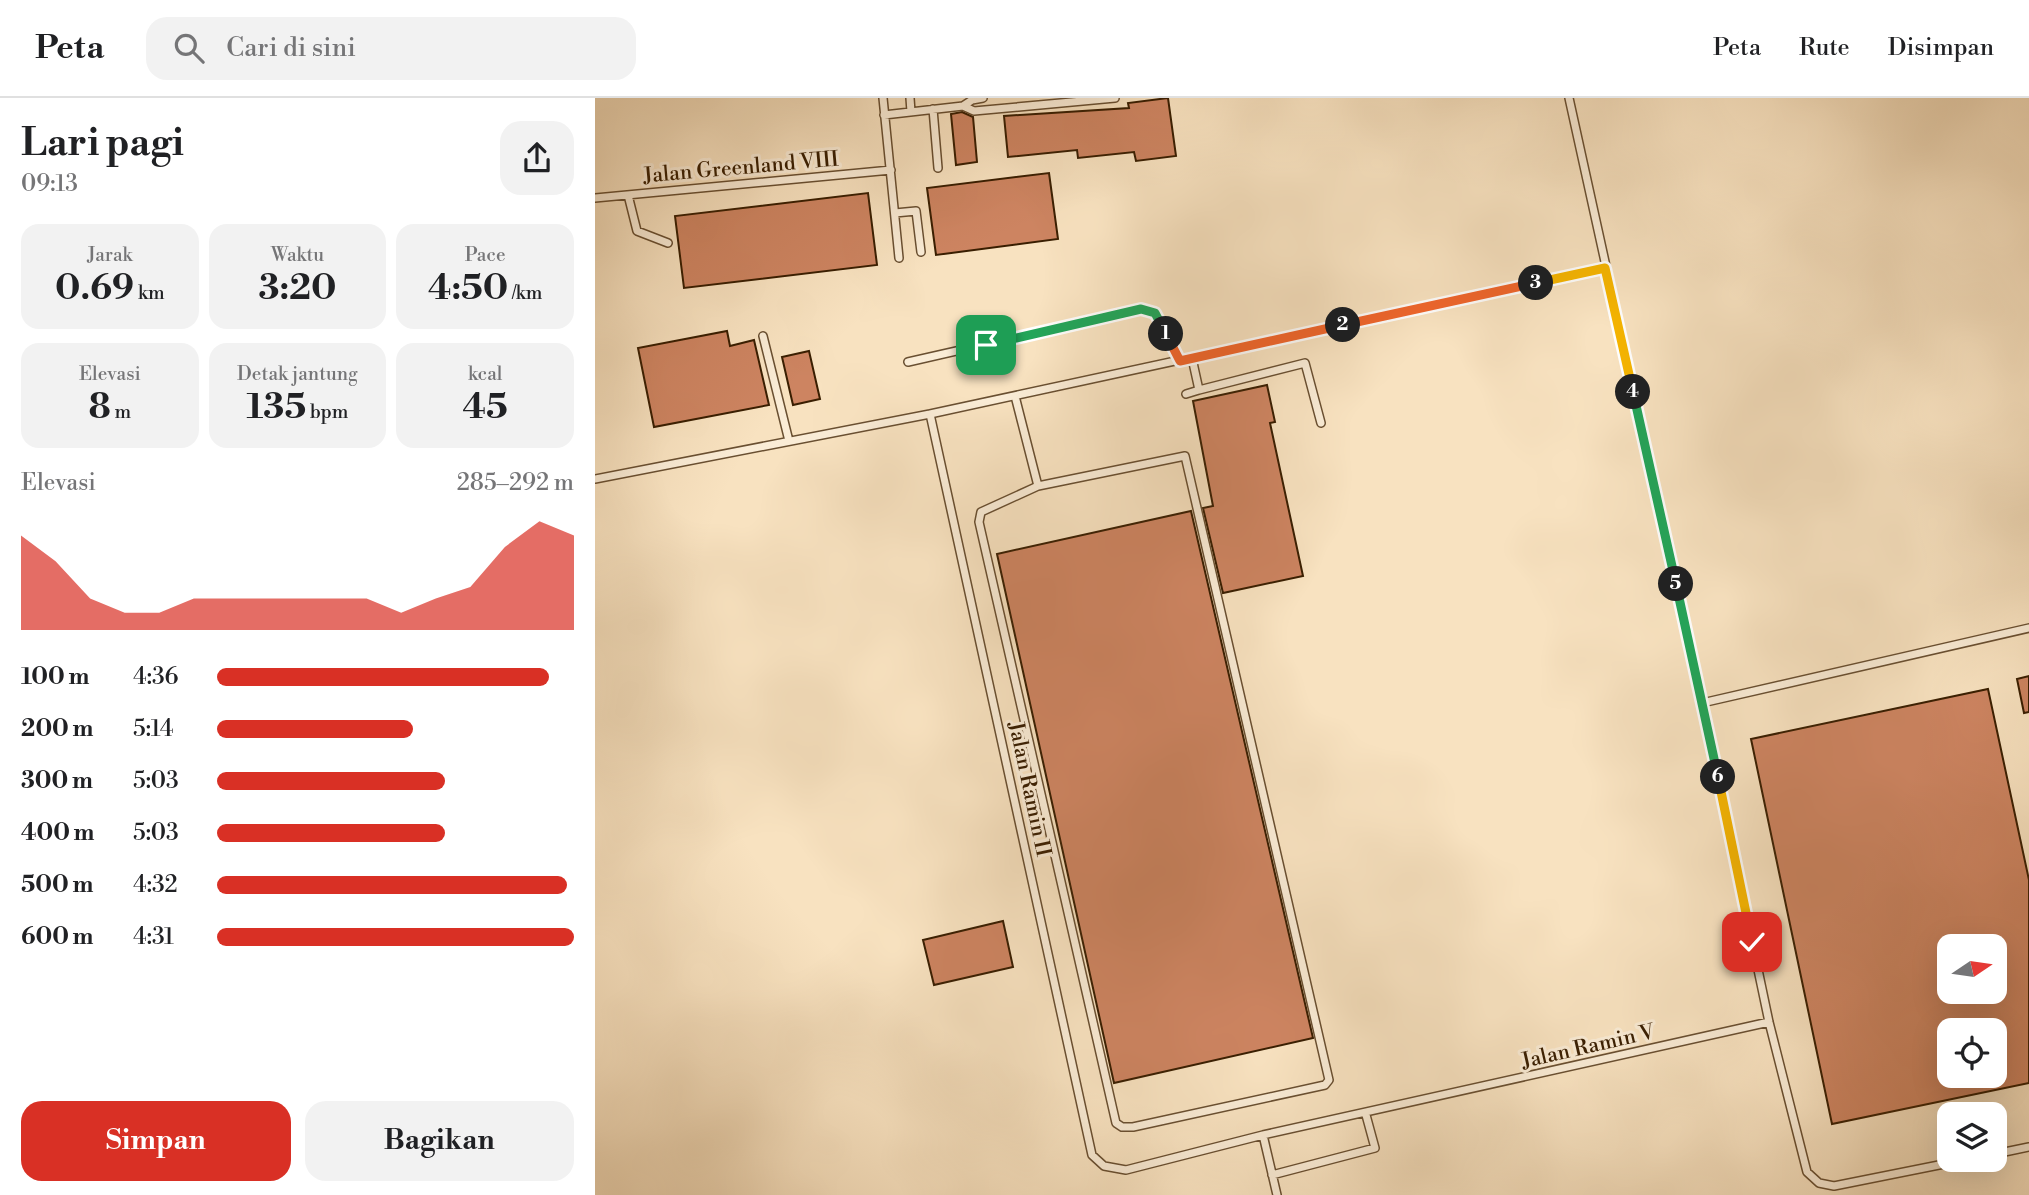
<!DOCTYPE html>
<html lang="id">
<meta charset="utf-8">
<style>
body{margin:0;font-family:"Libre Bodoni",serif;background:#f2f2f2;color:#202124;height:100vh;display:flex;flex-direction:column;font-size:26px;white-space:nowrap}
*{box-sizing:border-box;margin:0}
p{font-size:23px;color:#757577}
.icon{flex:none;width:38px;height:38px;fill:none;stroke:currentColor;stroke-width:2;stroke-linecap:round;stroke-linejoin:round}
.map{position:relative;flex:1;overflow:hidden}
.drawer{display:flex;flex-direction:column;background:#fff;width:595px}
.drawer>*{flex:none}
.needle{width:46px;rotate:77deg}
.fabs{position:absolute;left:1342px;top:836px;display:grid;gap:14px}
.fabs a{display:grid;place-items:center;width:70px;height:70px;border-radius:14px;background:#fff;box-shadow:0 7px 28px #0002;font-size:35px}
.pin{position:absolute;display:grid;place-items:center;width:60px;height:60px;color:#fff;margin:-30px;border-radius:14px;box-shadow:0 4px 10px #0006}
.km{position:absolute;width:35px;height:35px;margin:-18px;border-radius:50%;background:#222;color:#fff;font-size:19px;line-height:35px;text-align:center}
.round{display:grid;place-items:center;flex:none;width:74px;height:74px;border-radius:21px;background:#f2f2f2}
.overview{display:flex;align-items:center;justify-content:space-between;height:119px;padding:0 21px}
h1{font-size:38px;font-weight:700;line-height:52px}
.metrics{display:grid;grid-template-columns:repeat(3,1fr);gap:10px;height:119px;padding:7px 21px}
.metrics div{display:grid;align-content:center;border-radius:18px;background:#f2f2f2;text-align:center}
.metrics b{font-size:35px;font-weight:700}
.metrics small{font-size:19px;font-weight:400}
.metrics p{font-size:19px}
.chart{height:196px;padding:14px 21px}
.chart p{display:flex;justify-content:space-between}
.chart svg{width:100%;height:126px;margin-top:7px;fill:#d93025;opacity:.7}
.button{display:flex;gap:14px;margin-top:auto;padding:14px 21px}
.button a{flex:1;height:80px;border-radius:21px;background:#d93025;color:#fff;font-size:28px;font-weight:700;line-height:80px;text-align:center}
.button a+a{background:#f2f2f2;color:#202124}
ul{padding:0 21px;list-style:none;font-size:23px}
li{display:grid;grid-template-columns:112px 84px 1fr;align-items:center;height:52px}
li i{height:18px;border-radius:9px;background:#d93025}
header{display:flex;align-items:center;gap:42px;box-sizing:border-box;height:98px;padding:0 35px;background:#fff;border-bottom:2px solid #e0e0e0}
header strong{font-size:33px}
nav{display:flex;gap:38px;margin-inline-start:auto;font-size:24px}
.search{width:490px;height:63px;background:#f2f2f2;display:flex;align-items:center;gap:18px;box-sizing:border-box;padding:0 24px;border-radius:21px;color:#757577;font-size:26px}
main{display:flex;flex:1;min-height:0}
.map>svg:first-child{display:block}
.building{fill:#cd8461;stroke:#391e01;stroke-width:2;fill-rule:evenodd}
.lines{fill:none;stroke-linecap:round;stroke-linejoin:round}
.lane-casing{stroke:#694f31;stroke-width:10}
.lane{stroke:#faecd6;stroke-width:7}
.split-1-casing{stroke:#fff;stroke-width:14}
.split-2-casing{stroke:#fff;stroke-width:14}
.split-3-casing{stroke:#fff;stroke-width:14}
.split-4-casing{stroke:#fff;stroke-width:14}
.split-5-casing{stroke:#fff;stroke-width:14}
.split-6-casing{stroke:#fff;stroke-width:14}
.split-7-casing{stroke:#fff;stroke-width:14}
.split-1{stroke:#22a559;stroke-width:9}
.split-2{stroke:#f0652b;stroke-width:9}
.split-3{stroke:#f0652b;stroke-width:9}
.split-4{stroke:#f5b400;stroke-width:9}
.split-5{stroke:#22a559;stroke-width:9}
.split-6{stroke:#22a559;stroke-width:9}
.split-7{stroke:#f5b400;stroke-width:9}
.labels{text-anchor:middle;stroke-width:6;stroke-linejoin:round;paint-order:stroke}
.street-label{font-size:21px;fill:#391e01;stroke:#faecd6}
</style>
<header>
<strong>Peta</strong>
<div class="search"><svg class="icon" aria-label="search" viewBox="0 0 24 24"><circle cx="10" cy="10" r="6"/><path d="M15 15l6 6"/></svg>Cari di sini</div>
<nav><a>Peta</a><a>Rute</a><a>Disimpan</a></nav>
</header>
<main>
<section class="drawer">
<div class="overview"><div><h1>Lari pagi</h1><p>09:13</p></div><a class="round"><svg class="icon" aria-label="share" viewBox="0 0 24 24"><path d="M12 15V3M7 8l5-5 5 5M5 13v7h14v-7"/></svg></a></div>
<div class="metrics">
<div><p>Jarak</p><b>0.69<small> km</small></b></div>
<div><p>Waktu</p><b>3:20</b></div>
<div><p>Pace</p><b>4:50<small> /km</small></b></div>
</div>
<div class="metrics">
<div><p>Elevasi</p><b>8<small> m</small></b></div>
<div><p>Detak jantung</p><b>135<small> bpm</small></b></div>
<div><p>kcal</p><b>45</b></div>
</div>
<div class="chart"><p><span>Elevasi</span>285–292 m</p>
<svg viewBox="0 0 160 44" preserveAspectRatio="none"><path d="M0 44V11L10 20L20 33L30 38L40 38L50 33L60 33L70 33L80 33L90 33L100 33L110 38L120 33L130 29L140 15L150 6L160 11V44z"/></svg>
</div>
<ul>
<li><b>100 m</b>4:36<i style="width:93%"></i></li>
<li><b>200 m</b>5:14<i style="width:55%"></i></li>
<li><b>300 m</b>5:03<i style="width:64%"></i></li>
<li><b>400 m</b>5:03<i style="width:64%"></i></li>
<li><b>500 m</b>4:32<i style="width:98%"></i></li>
<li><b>600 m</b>4:31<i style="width:100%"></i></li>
</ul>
<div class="button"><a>Simpan</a><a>Bagikan</a></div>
</section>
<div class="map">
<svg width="1434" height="1097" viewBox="0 0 1434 1097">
<rect width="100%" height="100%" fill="#f8e2c0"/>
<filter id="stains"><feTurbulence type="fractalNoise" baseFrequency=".00286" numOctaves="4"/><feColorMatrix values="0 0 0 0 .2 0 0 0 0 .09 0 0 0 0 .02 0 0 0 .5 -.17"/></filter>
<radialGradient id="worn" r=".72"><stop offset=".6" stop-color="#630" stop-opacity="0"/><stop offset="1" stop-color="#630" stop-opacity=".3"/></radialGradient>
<path class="building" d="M 573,0 L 581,58 L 541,63 L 539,54 L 483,60 L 482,52 L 413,59 L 409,18 L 534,10 L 533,5 Z
M 367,14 L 378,19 L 382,64 L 361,67 L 356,16 Z
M 454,75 L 463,141 L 341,157 L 332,90 Z
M 273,95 L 282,167 L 89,190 L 80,118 Z
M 132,233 L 135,248 L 159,242 L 174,307 L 59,329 L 43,250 Z
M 214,253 L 225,301 L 198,307 L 187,259 Z
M 672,287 L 680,324 L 675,325 L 708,478 L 628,495 L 608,410 L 618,408 L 598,303 Z
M 596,413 L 718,940 L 519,985 L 402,456 Z
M 1434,578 L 1434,614 L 1429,615 L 1422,581 Z
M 1393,591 L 1434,782 L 1434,985 L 1237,1026 L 1156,641 ZM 1354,849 L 1400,849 L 1400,894 L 1354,894 ZM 1354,933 L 1400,933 L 1400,978 L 1354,978 Z
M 408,823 L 418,869 L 339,887 L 328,842 Z"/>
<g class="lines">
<g class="lane-casing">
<path id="lane" d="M 288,0 L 304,160
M 315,0 L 316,14
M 974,0 L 1107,605 L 1174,924 L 1212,1074 L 1224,1085 L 1239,1088 L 1369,1062
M 368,8 L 379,13 L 520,0
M 338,11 L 343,70
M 289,17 L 368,8 L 377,2 L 388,0
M 33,97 L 42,133 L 73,145
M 0,100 L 296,72
M 300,115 L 321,113 L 326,154
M 168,238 L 194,343
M 597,260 L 604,292 L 710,265 L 726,325
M 313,264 L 546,211 L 560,215 L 585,263
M 591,296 L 604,292
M 420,298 L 443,388 L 386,414 L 384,424 L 521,1025 L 527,1029 L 538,1029 L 730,987 L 734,982 L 590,358 L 443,388
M 335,316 L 497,1057 L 509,1068 L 531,1072 L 668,1037 L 1174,924
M 0,381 L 335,316 L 1010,170
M 1107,605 L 1434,530
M 668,1037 L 682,1097
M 1400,1056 L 1434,1049
M 677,1077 L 780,1050 L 771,1017"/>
</g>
<use href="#lane" class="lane"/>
</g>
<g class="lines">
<g class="split-1-casing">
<path id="split-1" d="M 391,247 L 546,211 L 560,215 L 571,236"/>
</g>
<g class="split-2-casing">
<path id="split-2" d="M 571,236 L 585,263 L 748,227"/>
</g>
<g class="split-3-casing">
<path id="split-3" d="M 748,227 L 941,185"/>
</g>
<g class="split-4-casing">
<path id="split-4" d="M 941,185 L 1010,170 L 1038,294"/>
</g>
<g class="split-5-casing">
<path id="split-5" d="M 1038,294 L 1081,486"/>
</g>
<g class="split-6-casing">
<path id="split-6" d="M 1081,486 L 1123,679"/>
</g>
<g class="split-7-casing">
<path id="split-7" d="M 1123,679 L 1157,844"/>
</g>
<use href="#split-1" class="split-1"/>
<use href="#split-2" class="split-2"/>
<use href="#split-3" class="split-3"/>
<use href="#split-4" class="split-4"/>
<use href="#split-5" class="split-5"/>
<use href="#split-6" class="split-6"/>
<use href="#split-7" class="split-7"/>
</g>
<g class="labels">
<g class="street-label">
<text transform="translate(146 69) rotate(-5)" y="7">Jalan Greenland VIII</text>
<text transform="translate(435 691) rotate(78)" y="7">Jalan Ramin II</text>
<text transform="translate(993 948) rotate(-13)" y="7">Jalan Ramin V</text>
</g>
</g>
<rect width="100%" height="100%" filter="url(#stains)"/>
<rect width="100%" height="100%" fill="url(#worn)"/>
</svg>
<div class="fabs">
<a><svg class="needle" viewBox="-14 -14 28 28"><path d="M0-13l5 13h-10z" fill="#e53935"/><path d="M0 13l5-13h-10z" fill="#757577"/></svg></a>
<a><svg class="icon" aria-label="locate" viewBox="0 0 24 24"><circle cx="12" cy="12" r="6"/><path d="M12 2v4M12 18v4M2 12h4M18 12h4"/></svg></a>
<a><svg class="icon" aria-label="layers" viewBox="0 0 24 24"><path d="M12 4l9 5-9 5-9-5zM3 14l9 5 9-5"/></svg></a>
</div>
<div class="pin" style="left:391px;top:247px;background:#1e9e55"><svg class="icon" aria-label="arrive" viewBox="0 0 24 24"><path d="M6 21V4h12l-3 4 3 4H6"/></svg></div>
<div class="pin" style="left:1157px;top:844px;background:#d93025"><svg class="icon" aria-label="check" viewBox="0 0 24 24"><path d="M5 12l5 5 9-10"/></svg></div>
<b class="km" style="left:571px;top:236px">1</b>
<b class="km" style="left:748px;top:227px">2</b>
<b class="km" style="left:941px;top:185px">3</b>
<b class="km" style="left:1038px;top:294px">4</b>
<b class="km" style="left:1081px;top:486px">5</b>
<b class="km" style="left:1123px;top:679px">6</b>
</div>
</main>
